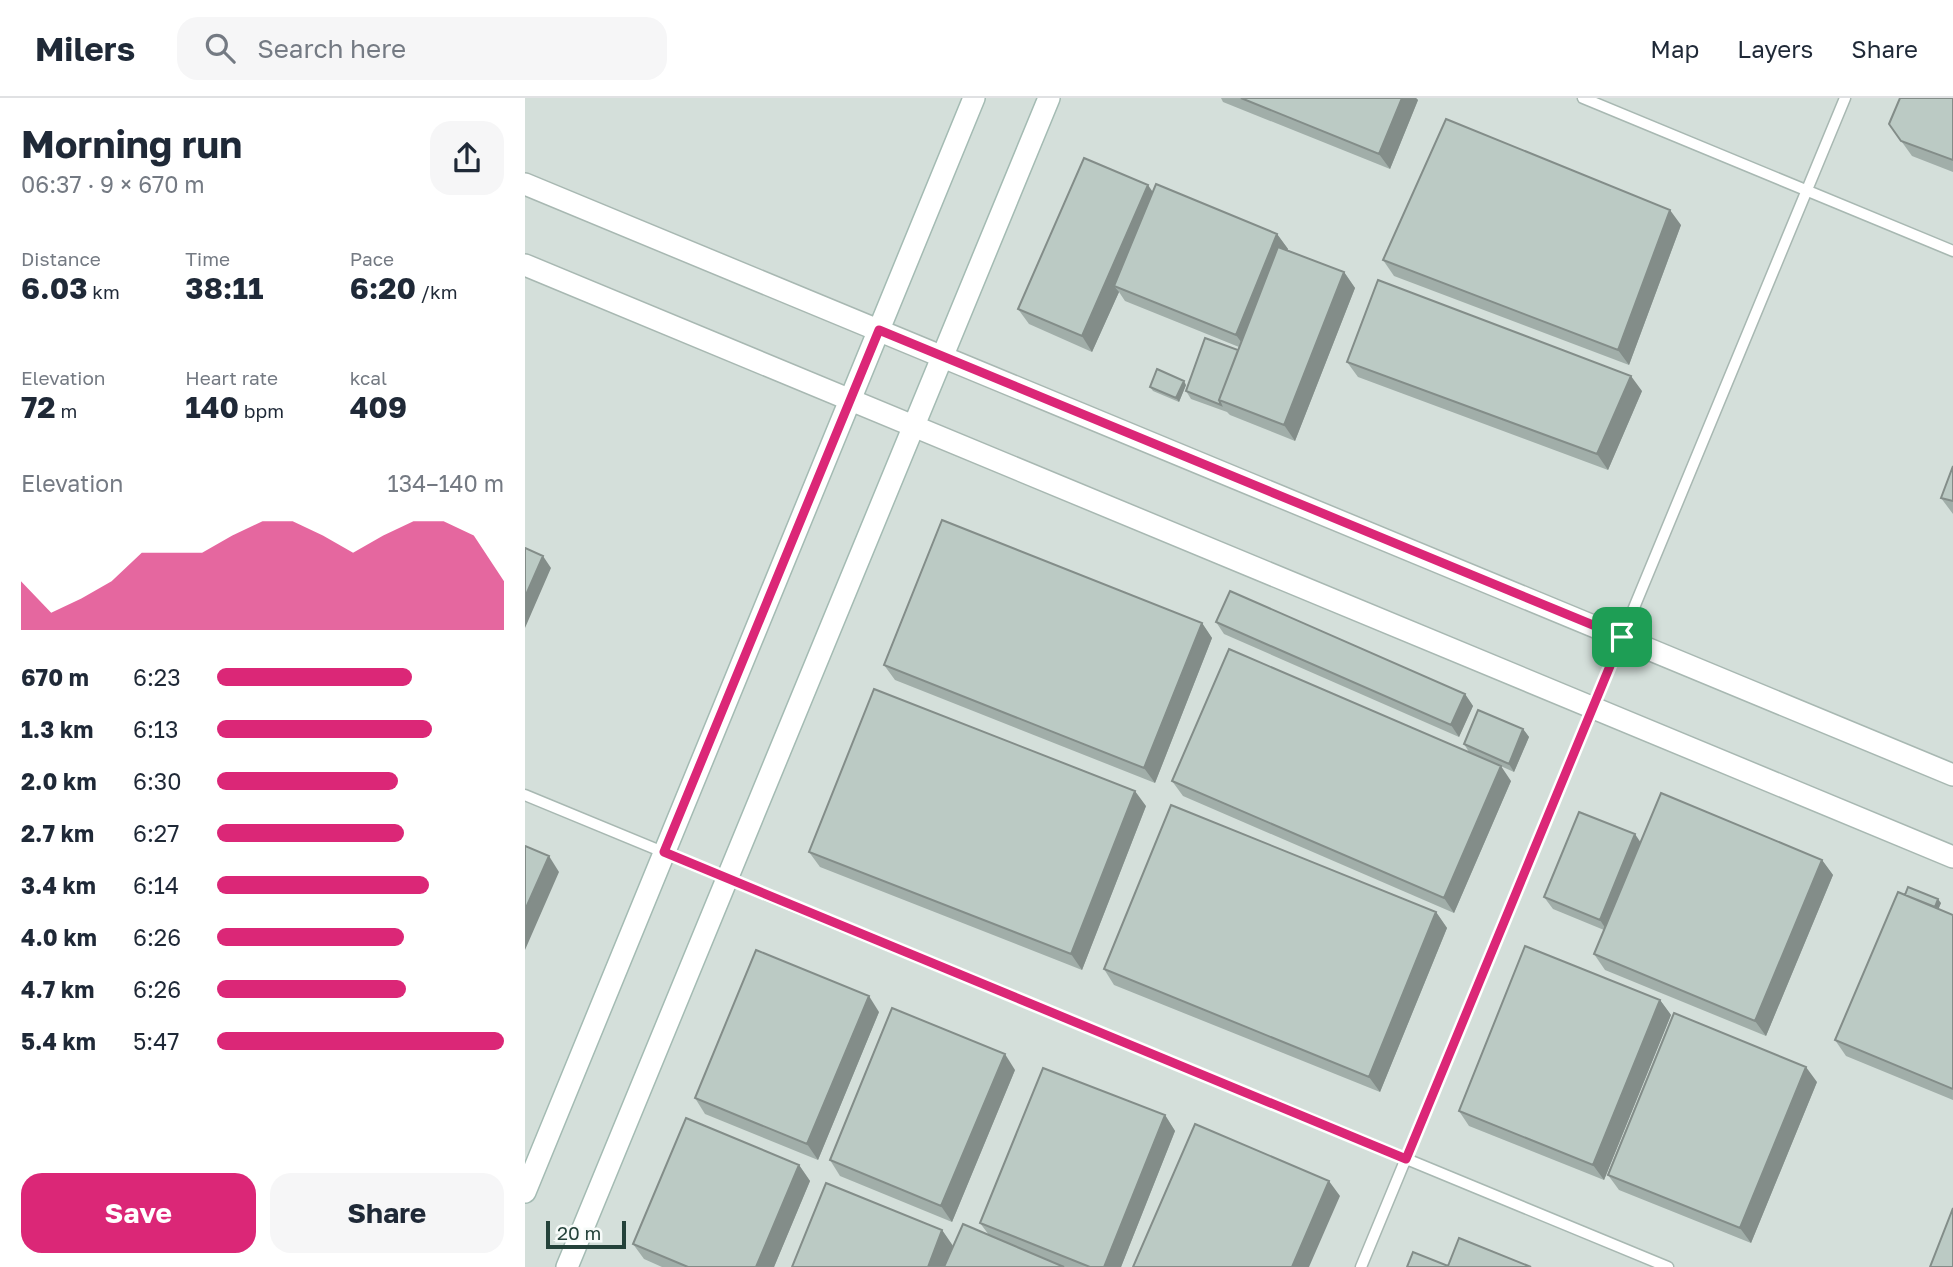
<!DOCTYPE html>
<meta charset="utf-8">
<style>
body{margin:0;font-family:"Golos Text",sans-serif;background:#f6f6f7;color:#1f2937;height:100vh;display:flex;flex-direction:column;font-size:26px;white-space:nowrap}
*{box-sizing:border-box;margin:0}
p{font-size:23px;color:#747a83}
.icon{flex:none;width:38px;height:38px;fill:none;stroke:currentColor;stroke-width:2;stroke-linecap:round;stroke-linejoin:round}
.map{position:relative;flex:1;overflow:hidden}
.drawer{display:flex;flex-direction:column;background:#fff;width:525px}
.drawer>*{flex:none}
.scale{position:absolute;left:21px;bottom:18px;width:80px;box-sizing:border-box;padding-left:7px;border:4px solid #24423a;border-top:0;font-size:19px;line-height:24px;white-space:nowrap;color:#24423a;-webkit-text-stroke:5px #f7fbf9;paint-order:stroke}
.pin{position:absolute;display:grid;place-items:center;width:60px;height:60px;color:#fff;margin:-30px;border-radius:14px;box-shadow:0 4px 10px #0006}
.round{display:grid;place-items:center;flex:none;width:74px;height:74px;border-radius:21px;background:#f6f6f7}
.overview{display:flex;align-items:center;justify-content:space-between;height:119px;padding:0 21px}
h1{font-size:38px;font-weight:700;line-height:52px}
.stats{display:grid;grid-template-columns:repeat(3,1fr);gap:10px;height:119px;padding:7px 21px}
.stats div{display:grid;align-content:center}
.stats b{font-size:30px;font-weight:700}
.stats small{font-size:19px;font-weight:400}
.stats p{font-size:19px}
.chart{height:196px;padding:14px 21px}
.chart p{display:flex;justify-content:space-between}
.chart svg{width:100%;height:126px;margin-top:7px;fill:#db2777;opacity:.7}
.action{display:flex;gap:14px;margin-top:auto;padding:14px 21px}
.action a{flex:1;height:80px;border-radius:21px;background:#db2777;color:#fff;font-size:28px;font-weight:700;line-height:80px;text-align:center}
.action a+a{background:#f6f6f7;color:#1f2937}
ul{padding:0 21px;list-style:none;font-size:23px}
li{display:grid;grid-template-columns:112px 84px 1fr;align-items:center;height:52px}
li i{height:18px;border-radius:9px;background:#db2777}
header{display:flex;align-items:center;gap:42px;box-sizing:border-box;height:98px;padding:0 35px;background:#fff;border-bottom:2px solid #e0e1e3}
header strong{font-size:33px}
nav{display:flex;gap:38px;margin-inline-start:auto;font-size:24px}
.search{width:490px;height:63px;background:#f6f6f7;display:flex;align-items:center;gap:18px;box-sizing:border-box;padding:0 24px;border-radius:21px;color:#747a83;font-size:26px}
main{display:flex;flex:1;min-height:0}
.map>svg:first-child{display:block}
.built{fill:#d4dfda}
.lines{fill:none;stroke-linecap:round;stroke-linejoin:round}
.lane-casing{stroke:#a8b8b2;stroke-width:13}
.street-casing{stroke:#a8b8b2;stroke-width:24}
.secondary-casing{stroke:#a4bbb3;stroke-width:24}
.lane{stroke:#fff;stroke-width:10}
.street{stroke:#fff;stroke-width:21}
.secondary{stroke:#fff;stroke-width:21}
.wall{fill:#a1aea9}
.shaded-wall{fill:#838d89}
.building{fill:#bbcac4;stroke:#838d89;stroke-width:2}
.route-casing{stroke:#fff;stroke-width:14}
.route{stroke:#db2777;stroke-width:9}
</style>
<header>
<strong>Milers</strong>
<div class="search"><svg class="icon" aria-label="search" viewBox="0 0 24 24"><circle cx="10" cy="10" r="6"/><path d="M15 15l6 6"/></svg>Search here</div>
<nav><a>Map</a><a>Layers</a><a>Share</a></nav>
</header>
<main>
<section class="drawer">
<div class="overview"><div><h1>Morning run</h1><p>06:37 · 9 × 670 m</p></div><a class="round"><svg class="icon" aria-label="share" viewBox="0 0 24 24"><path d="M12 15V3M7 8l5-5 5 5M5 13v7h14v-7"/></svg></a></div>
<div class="stats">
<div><p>Distance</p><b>6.03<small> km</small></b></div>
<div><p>Time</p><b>38:11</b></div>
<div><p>Pace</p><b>6:20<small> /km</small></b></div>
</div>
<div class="stats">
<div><p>Elevation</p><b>72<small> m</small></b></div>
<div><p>Heart rate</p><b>140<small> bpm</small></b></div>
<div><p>kcal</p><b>409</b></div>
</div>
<div class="chart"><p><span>Elevation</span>134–140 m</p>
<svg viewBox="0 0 160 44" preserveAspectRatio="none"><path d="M0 44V27L10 38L20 33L30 27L40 17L50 17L60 17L70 11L80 6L90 6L100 11L110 17L120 11L130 6L140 6L150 11L160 27V44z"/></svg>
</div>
<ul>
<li><b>670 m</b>6:23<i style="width:68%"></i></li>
<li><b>1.3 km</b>6:13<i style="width:75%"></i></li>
<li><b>2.0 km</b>6:30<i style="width:63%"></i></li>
<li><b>2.7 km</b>6:27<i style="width:65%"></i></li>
<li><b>3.4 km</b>6:14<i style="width:74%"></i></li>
<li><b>4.0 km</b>6:26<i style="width:65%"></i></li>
<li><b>4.7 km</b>6:26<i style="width:66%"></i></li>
<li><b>5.4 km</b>5:47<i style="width:100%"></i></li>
</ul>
<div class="action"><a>Save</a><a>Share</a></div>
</section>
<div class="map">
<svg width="1428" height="1169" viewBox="0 0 1428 1169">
<rect width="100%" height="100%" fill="#e6efeb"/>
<path class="built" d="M 0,0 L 1428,0 L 1428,1169 L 0,1169 Z"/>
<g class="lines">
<g class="lane-casing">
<path id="lane" d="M 1058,0 L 1428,153
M 0,697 L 1143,1169
M 836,1169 L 1320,0"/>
</g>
<g class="street-casing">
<path id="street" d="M 0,86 L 1428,677
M 0,167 L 1428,759"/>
</g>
<g class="secondary-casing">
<path id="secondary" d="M 0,1094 L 449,0
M 42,1169 L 524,0"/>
</g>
<use href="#lane" class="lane"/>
<use href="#street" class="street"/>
<use href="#secondary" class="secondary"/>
</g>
<path class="wall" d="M 696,0 L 891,0 L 893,2 L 865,71 L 698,4 Z
M 1428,0 L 1428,74 L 1387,58 L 1364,26 Z
M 627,94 L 752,136 L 763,151 L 762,152 L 819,174 L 830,190 L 770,343 L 705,317 L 702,314 L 666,301 L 661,293 L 713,252 L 714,249 L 600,203 L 594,194 L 567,254 L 504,226 L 493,211 Z
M 1156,127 L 1104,267 L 869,178 L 858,162 Z
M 822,264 L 1117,293 L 1083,372 L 833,279 Z
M 661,287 L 654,304 L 628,293 L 625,289 Z
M 1428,368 L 1428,416 L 1416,400 Z
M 691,524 L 940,596 L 948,608 L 934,639 L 699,536 Z
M 677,525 L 687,540 L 630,685 L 370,582 L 359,567 Z
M 998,631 L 1004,639 L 989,674 L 944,654 L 939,646 Z
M 647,683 L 986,683 L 929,815 L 658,698 Z
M 621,708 L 557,872 L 295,769 L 284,754 Z
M 1116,744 L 1297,762 L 1308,777 L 1241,938 L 1080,872 L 1069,856 L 1079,832 L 1028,811 L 1019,799 Z
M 1380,797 L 1416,805 L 1413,811 L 1428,817 L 1428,1002 L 1321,958 L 1310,942 Z
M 911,814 L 922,830 L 855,994 L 589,887 L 579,871 Z
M 1135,902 L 1146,917 L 1079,1082 L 944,1028 L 934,1013 Z
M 354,914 L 293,1062 L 180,1016 L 170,1000 Z
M 490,972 L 427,1124 L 315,1078 L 305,1062 Z
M 1292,984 L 1226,1145 L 1094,1092 L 1083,1077 Z
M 640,1017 L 650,1033 L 596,1169 L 267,1169 L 417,1132 L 428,1148 L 464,1137 L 455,1125 Z
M 274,1067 L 285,1083 L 249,1169 L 137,1169 L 119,1161 L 108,1146 Z"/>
<path class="shaded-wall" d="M 877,0 L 891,0 L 893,2 L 865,71 L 854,56 Z
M 623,87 L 634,103 L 589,188 L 594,194 L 567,254 L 557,238 Z
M 1145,112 L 1156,127 L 1104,267 L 1093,252 Z
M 752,136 L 763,151 L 722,252 L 711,237 Z
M 819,174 L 830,190 L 770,343 L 759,327 Z
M 1106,278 L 1117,293 L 1083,372 L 1072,356 Z
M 659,283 L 661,287 L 654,304 L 651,300 Z
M 18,458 L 26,470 L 0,530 L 0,499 Z
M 677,525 L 687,540 L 630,685 L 619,670 Z
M 940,596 L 948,608 L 934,639 L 926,627 Z
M 998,631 L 1004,639 L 989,674 L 984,666 Z
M 976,668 L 986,683 L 929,815 L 919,800 Z
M 610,693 L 621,708 L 557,872 L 546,856 Z
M 1110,736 L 1118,748 L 1083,834 L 1075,822 Z
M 24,758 L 34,774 L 0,852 L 0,812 Z
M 1297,762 L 1308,777 L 1241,938 L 1230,923 Z
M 1413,801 L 1416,805 L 1411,817 L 1408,813 Z
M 911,814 L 922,830 L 855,994 L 844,979 Z
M 344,898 L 354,914 L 293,1062 L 282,1046 Z
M 1135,902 L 1146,917 L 1079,1082 L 1068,1067 Z
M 480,956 L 490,972 L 427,1124 L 416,1108 Z
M 1281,969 L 1292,984 L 1226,1145 L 1215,1130 Z
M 640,1017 L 650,1033 L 596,1169 L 579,1169 Z
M 274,1067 L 285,1083 L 249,1169 L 231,1169 Z
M 804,1083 L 815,1098 L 784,1169 L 767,1169 Z
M 417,1132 L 428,1148 L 420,1169 L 403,1169 Z"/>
<path class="building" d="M 716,0 L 877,0 L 854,56 Z
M 1375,0 L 1428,0 L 1428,62 L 1376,43 L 1364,26 Z
M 921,21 L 1145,112 L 1093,252 L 858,162 Z
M 559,60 L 623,87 L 557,238 L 493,211 Z
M 631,86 L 752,136 L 711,237 L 589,188 Z
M 753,149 L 819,174 L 759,327 L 694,302 Z
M 853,182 L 1106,278 L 1072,356 L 822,264 Z
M 680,240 L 713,252 L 694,302 L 696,307 L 661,293 Z
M 632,271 L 659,283 L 651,300 L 625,289 Z
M 1428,368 L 1428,403 L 1416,400 Z
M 417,422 L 677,525 L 619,670 L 359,567 Z
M 0,450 L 18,458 L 0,499 Z
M 705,493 L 940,596 L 926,627 L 691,524 Z
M 704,551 L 976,668 L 919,800 L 647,683 Z
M 349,591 L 610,693 L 546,856 L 284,754 Z
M 953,612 L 998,631 L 984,666 L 939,646 Z
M 1136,695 L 1297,762 L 1230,923 L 1069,856 Z
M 646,707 L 911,814 L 844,979 L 579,871 Z
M 1054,714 L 1110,736 L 1075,822 L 1019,799 Z
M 0,748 L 24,758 L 0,812 Z
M 1383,789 L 1413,801 L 1410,809 L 1380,797 Z
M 1373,794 L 1428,817 L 1428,991 L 1310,942 Z
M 1000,848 L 1135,902 L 1068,1067 L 934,1013 Z
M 231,852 L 344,898 L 282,1046 L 170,1000 Z
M 367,910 L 480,956 L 416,1108 L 305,1062 Z
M 1149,915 L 1281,969 L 1215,1130 L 1083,1077 Z
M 518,970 L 640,1017 L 579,1169 L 565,1169 L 455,1125 Z
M 161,1020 L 274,1067 L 231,1169 L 163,1169 L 108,1146 Z
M 670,1026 L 804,1083 L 767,1169 L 608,1169 Z
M 301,1085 L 417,1132 L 403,1169 L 267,1169 Z
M 1428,1110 L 1428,1169 L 1405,1169 Z
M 438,1126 L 539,1169 L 419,1169 Z
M 934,1140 L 1006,1169 L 882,1169 L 888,1154 L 923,1168 Z"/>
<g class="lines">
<g class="route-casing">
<path id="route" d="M 354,232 L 1097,539 L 881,1061 L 139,754 Z"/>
</g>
<use href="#route" class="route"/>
</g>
</svg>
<div class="scale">20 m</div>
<div class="pin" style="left:1097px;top:539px;background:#1e9e55"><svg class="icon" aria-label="arrive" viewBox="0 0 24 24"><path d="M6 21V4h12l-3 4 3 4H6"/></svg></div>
</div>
</main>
